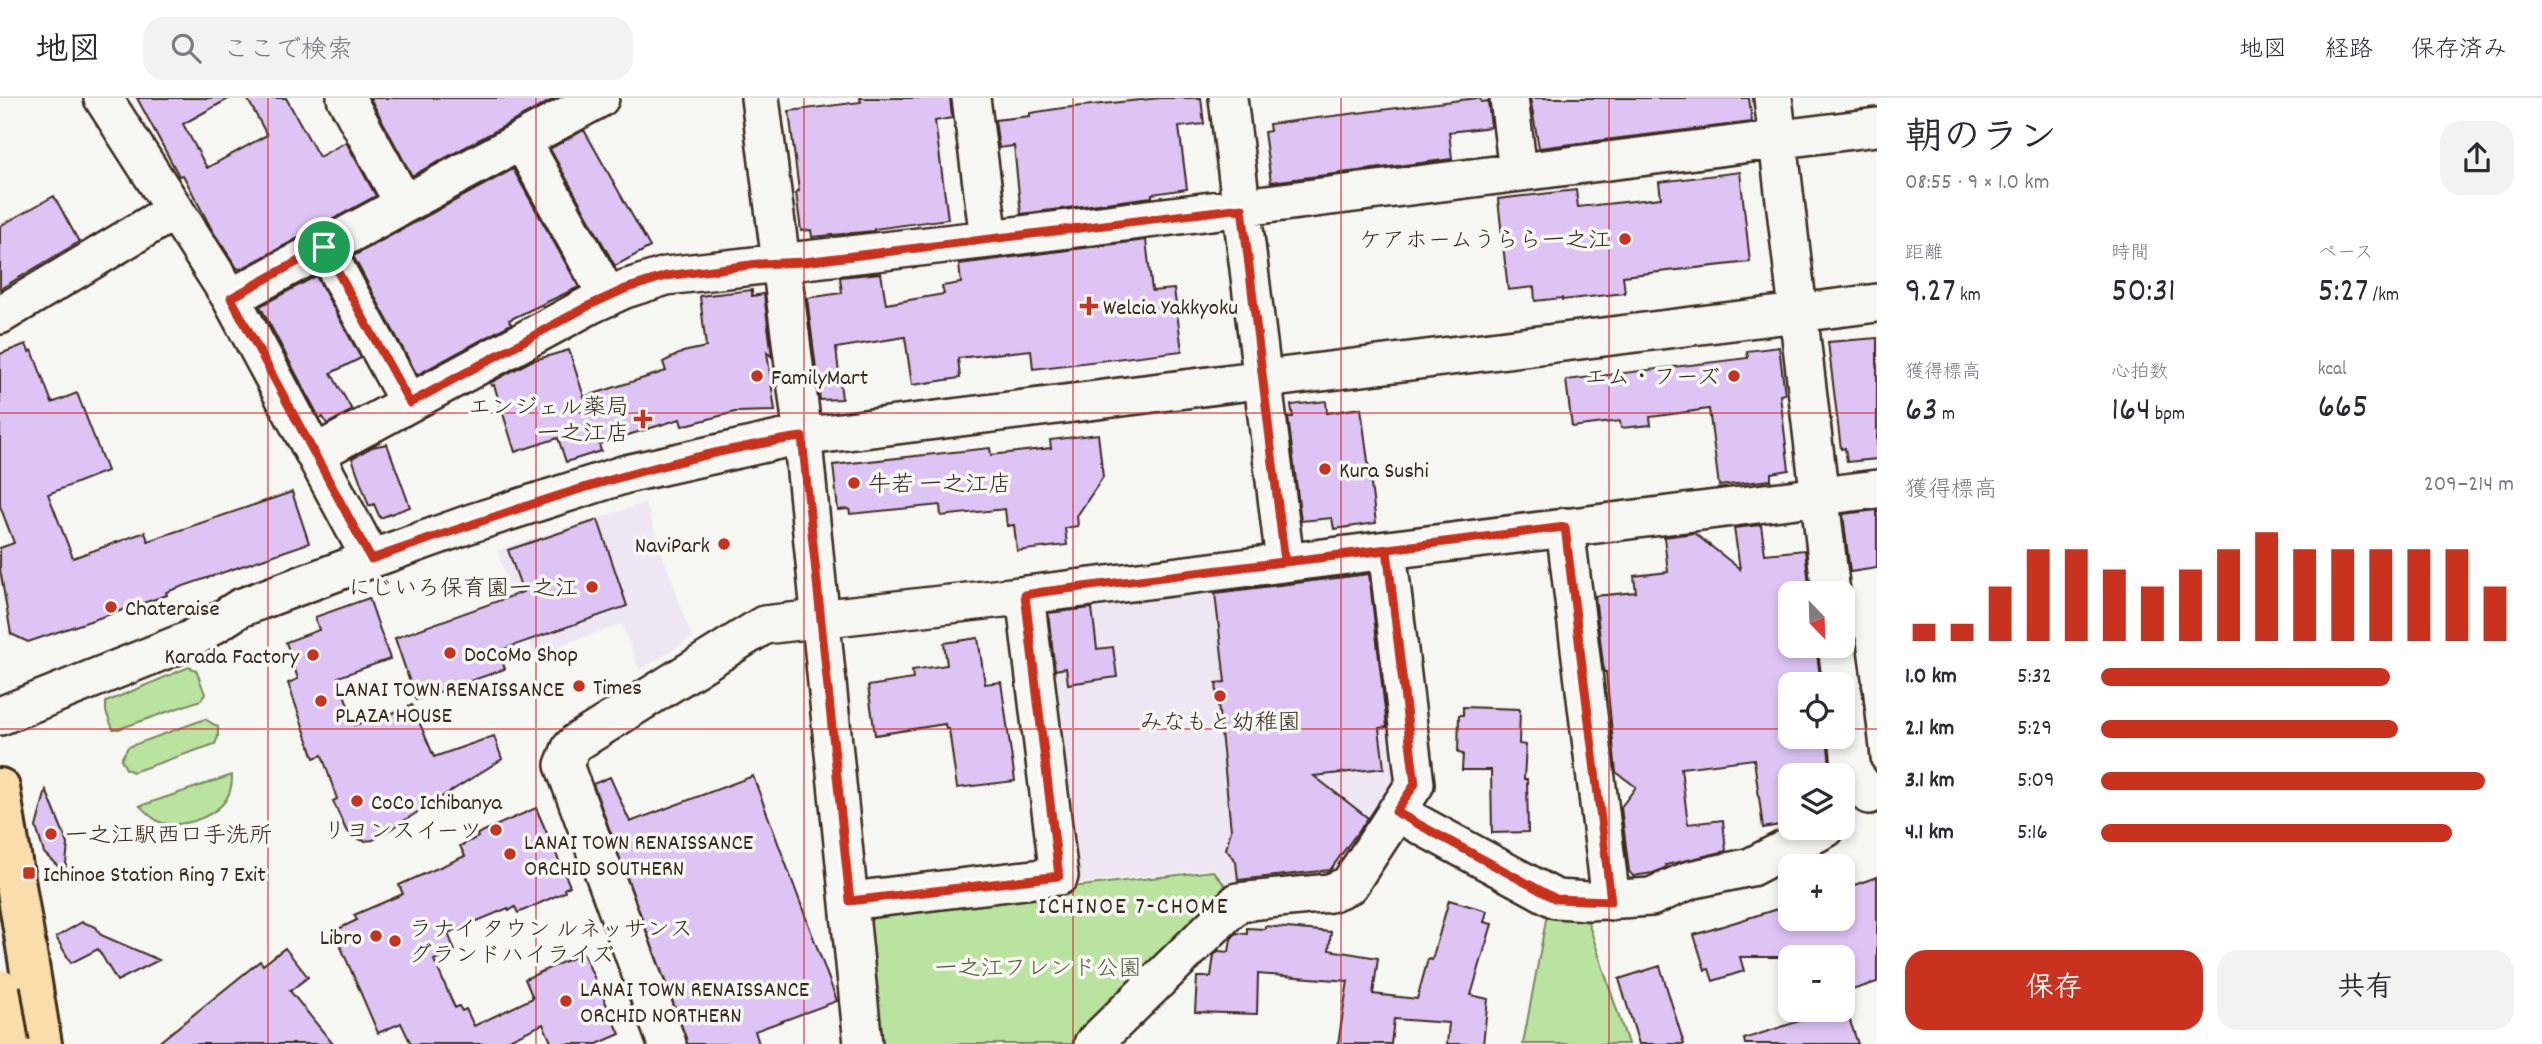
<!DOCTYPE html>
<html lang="ja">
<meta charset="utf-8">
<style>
body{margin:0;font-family:Dekko,"Klee One",sans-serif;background:#f2f2f3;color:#2b2b33;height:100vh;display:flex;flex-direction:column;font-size:26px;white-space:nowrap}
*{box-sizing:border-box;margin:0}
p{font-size:23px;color:#7c7c81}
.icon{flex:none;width:38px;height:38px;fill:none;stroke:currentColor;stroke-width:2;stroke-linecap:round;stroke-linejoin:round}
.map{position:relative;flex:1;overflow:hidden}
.side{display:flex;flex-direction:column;background:#fff;width:665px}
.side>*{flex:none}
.needle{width:46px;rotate:157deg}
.controls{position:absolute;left:1778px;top:483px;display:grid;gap:14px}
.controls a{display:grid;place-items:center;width:77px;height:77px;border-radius:14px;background:#fff;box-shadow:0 4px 10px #0003;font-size:35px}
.pin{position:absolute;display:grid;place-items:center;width:60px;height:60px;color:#fff;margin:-30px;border:4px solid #fff;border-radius:50%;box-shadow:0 2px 7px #0007}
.round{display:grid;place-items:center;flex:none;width:74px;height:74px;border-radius:21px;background:#f2f2f3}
.headline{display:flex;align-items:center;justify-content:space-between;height:119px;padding:0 28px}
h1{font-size:38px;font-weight:600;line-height:52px}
.metrics{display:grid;grid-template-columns:repeat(3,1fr);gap:10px;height:119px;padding:7px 28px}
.metrics div{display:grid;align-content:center}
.metrics b{font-size:35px;font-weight:600}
.metrics small{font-size:19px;font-weight:400}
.metrics p{font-size:19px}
.chart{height:196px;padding:14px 28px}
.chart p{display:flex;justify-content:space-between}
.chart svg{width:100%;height:126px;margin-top:7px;stroke:#c8321e;stroke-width:6}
.action{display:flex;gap:14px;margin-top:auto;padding:14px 28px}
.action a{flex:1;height:80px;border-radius:21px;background:#c8321e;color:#fff;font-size:28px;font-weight:600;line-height:80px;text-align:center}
.action a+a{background:#f2f2f3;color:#2b2b33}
ul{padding:0 28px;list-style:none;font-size:23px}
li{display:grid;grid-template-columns:112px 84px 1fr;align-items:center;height:52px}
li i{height:18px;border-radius:9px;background:#c8321e}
header{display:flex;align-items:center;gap:42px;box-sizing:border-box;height:98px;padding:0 35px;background:#fff;border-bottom:2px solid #e1e1e2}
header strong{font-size:33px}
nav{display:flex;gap:38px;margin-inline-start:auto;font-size:24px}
.search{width:490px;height:63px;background:#f2f2f3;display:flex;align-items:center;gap:18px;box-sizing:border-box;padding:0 24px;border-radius:21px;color:#7c7c81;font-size:26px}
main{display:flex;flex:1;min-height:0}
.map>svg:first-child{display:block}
.built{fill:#eee7f3}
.green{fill:#b9e39f;stroke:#7a865e;stroke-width:2}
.building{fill:#ddc4f4;stroke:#3b2a1e;stroke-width:2}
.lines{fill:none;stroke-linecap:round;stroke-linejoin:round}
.minor-casing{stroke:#3b2a1e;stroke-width:42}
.major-casing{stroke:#3b2a1e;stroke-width:44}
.minor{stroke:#f6f6f2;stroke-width:37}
.major{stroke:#f9deab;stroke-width:38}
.major-bridge-casing{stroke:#3b2a1e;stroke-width:44;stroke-linecap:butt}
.major-bridge{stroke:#f9deab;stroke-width:38}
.route-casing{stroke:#fff;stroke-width:14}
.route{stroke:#c8321e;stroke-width:9}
.grid{fill:none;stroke:#d62828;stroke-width:2;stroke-opacity:0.55}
.poi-dot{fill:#c8321e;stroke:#f6f6f2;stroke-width:2.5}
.labels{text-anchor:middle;stroke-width:7;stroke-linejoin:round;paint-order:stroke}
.poi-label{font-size:23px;fill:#3b2a1e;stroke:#f6f6f2;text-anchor:start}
.park-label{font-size:23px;fill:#5a583e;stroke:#f6f6f2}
.neighbourhood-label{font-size:24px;letter-spacing:2px;fill:#3b2a1e;stroke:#f6f6f2}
</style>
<header>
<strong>地図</strong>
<div class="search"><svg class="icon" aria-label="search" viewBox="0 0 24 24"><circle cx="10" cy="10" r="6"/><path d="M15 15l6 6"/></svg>ここで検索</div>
<nav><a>地図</a><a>経路</a><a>保存済み</a></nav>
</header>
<main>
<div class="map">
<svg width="1877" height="946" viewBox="0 0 1877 946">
<rect width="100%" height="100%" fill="#f6f6f2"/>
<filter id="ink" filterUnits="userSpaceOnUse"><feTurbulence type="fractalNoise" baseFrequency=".0143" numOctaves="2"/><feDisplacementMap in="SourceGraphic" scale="14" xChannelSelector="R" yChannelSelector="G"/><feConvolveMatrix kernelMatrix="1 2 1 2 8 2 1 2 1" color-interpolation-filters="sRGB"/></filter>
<g filter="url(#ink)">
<path class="built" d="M 645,405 L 692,540 L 639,572 L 622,526 L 533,557 L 497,452 Z
M 1365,467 L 1376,476 L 1401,683 L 1338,777 L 1232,791 L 1213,771 L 1074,786 L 1044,507 Z"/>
<path class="green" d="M 189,569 L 196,572 L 205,596 L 201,602 L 119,631 L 113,631 L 106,614 L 106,604 Z
M 205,621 L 218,629 L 218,639 L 215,646 L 133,674 L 126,671 L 121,661 L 128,649 Z
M 232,677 C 233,703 217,715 194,723 C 183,726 173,728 162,725 C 153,722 147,715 140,708 Z
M 1213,773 L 1230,793 L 1073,946 L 876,946 L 865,832 L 879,811 Z
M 1548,811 L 1559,817 L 1588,824 L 1628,946 L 1523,946 Z"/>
<path class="building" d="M 137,0 L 230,0 L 183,26 L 207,70 L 267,37 L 247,0 L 286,0 L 319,59 L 346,44 L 376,98 L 241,171 L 237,170 L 212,132 L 183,77 L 179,78 Z
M 370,0 L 556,0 L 412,78 Z
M 860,0 L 950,0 L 952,20 L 935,23 L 948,121 L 874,131 L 874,133 L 812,139 L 811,132 L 801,133 L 796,94 L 799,93 L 789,13 L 861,4 Z
M 1160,0 L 1201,0 L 1204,26 L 1179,29 L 1187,91 L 1152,96 L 1152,99 L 1021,116 L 1014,48 L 999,50 L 995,22 L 1030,18 L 1030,15 L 1063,10 Z
M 1477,0 L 1480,0 L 1481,4 L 1488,3 L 1491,29 L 1449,34 L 1452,61 L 1271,84 L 1264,34 L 1270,33 L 1269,26 Z
M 1530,0 L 1749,0 L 1752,24 L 1539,50 Z
M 584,32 L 650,149 L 615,168 L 550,51 Z
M 513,71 L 579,189 L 509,222 L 511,226 L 417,277 L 353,158 Z
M 1740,74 L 1750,164 L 1623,178 L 1625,195 L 1562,202 L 1562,200 L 1535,203 L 1534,189 L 1508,192 L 1498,101 L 1576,92 L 1578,109 L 1661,100 L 1659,84 Z
M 54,98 L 79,144 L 0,191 L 0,128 Z
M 1146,142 L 1152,193 L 1174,191 L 1182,253 L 1033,271 L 1031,252 L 958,260 L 960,280 L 912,287 L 905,239 L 836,250 L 842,301 L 820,302 L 807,200 L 842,195 L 840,179 L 881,175 L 886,206 L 944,196 L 942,188 L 961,185 L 959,166 Z
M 316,178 L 361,260 L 331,275 L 352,312 L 327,326 L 323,319 L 320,321 L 260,208 Z
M 752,192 L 752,198 L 764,196 L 772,259 L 767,254 L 775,313 L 735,314 L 682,328 L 680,321 L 599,346 L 601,353 L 566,364 L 558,340 L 515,354 L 494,287 L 491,288 L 490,285 L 531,263 L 569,252 L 584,299 L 666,273 L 663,264 L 683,254 L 706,249 L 700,198 Z
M 1877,240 L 1877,361 L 1847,364 L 1845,350 L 1841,351 L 1828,244 Z
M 26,246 L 29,254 L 32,252 L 52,305 L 77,295 L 107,373 L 48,396 L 73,460 L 145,434 L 148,443 L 292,394 L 309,445 L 166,494 L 167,497 L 28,544 L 11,536 L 0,471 L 0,450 L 14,445 L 0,408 L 0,256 Z
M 1779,249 L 1785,296 L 1780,297 L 1789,372 L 1771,375 L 1771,382 L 1719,388 L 1709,311 L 1650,319 L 1651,327 L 1621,330 L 1620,323 L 1572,329 L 1566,282 L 1748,260 L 1747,253 Z
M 1326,303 L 1327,315 L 1361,310 L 1376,425 L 1334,431 L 1332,420 L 1301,423 L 1288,319 L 1293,319 L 1291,307 Z
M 1098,336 L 1103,379 L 1077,418 L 1078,428 L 1065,430 L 1067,447 L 1017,453 L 1014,427 L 1007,428 L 1005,411 L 941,418 L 940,407 L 850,416 L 849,411 L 838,412 L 833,367 L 990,350 L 991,357 L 1051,350 L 1050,342 Z
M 387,346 L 410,409 L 380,420 L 374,406 L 369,408 L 352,360 L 372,349 Z
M 1877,412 L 1877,470 L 1850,474 L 1843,416 Z
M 598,422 L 627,508 L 498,553 L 505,571 L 416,602 L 395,540 L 523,494 L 508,452 Z
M 1761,427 L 1765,456 L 1805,452 L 1810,495 L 1790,495 L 1790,548 L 1797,548 L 1798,558 L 1817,556 L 1821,586 L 1790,586 L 1790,639 L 1827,639 L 1831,677 L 1790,677 L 1790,725 L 1763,730 L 1754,661 L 1681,670 L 1688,726 L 1723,722 L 1726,753 L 1666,767 L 1667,769 L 1653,775 L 1633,778 L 1629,773 L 1621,709 L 1636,689 L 1616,674 L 1606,574 L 1604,574 L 1595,498 L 1636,494 L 1634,478 L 1668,474 L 1664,439 L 1694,435 L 1740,471 L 1734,430 Z
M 1369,476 L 1387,629 L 1379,630 L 1384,670 L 1314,678 L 1368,720 L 1330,772 L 1238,782 L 1236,764 L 1226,751 L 1231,732 L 1216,585 L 1225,584 L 1215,495 Z
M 369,500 L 390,561 L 338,579 L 355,627 L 372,621 L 373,623 L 412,607 L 434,659 L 494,638 L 502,661 L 402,724 L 373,742 L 364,743 L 356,740 L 346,732 L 333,703 L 337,701 L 322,657 L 314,660 L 288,585 L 298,581 L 286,544 L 319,532 L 315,519 Z
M 1092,510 L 1097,551 L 1113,549 L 1117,579 L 1068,586 L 1066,570 L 1055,572 L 1048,515 Z
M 978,540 L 985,586 L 1001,584 L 1015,683 L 957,690 L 949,631 L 946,631 L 945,626 L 875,637 L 868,588 L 913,581 L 912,572 L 947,567 L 944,545 Z
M 1463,609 L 1520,611 L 1519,646 L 1526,647 L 1524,681 L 1527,681 L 1528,734 L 1492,735 L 1491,672 L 1462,672 L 1463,656 L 1458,655 L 1459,617 L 1463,617 Z
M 753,678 L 837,903 L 755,933 L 759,946 L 687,946 L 593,686 L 610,679 L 630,724 Z
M 46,692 L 68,746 L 65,775 L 44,755 L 36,729 Z
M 536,710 L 570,788 L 564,791 L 565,794 L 518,815 L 515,809 L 509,813 L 508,810 L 448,835 L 455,853 L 434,862 L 455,910 L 459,908 L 462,913 L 466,911 L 474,928 L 533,900 L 525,881 L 583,855 L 620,936 L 597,946 L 552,946 L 543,926 L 500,946 L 411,946 L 401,925 L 378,935 L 334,833 L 357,822 L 354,817 L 403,796 L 399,787 L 465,758 L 460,748 L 478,739 L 477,736 Z
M 1877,779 L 1877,884 L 1843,895 L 1843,859 L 1740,859 L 1744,873 L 1713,883 L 1709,871 L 1705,872 L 1694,837 L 1790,807 L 1790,821 L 1843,821 L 1843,791 Z
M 1449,802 L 1487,813 L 1484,824 L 1492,826 L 1471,897 L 1488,901 L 1483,946 L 1447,946 L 1449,925 L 1394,921 L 1391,946 L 1338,946 L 1348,883 L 1258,876 L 1257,916 L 1195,914 L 1197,879 L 1211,879 L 1214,857 L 1218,853 L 1229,854 L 1231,841 L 1236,835 L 1247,836 L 1247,830 L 1265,831 L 1265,828 L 1331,834 L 1329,852 L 1378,860 L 1373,896 L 1417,901 L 1428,861 L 1432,862 Z
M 82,824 L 96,829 L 101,837 L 159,862 L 117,883 L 98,851 L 71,865 L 56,839 Z
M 285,850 L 308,879 L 290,893 L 333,946 L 157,946 L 260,863 L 263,867 Z
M 1660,868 L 1684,946 L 1639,946 L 1619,881 Z
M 1844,906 L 1858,946 L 1745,946 L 1744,941 L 1815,918 L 1814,916 L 1826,912 L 1843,912 Z"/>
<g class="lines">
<g class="minor-casing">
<path id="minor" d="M 103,0 L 231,200 L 371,461
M 346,0 L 404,106
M 760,0 L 800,314 L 863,946
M 971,0 L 989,141
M 1228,0 L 1285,464
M 1509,0 L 1518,74
M 1773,0 L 1831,495
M 522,43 L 608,199
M 324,149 L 409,305
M 231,200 L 600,0
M 0,217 L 175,112
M 315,356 L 590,207 L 625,191 L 666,178 L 989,141 L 1877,29
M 1565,429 L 1611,803
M 1837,548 L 1842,586
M 1843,595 L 1852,674 L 1869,697
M 0,618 L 190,542 L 240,510 L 371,461 L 472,425 L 626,376 L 783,341 L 1877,205
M 1396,714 L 1556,801 L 1589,803 L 1651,799 L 1690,782 L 1751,769 L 1826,730
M 850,803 L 1059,778 L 1025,497
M 667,946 L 564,667 L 571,650 L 577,644 L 764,527 L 1003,500 L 1877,391
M 1093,946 L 1238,804 L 1330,795 L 1349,787 L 1415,686 L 1387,452"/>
</g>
<g class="major-casing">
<path id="major" d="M 0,690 L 42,946"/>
</g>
<use href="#minor" class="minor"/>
<use href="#major" class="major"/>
<g class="major-bridge-casing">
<path id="major-bridge" d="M 0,891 L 9,946"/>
</g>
<use href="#major-bridge" class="major-bridge"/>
</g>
</g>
<g class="lines" filter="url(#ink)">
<g class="route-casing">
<path id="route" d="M 324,149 L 231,200 L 371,461 C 488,421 603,379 724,353 C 750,348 776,342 802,339 L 850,803 L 1059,778 L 1025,497 L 1042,494 L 1565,429 L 1611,803 L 1556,801 L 1396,714 L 1415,686 L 1387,452 L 1285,464 L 1242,110 L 804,164 L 758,166 L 666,178 L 625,191 L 590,207 L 410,305 L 324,149"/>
</g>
<use href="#route" class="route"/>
</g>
<path class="grid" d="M 268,0 L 268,946M 536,0 L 536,946M 804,0 L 804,946M 1073,0 L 1073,946M 1341,0 L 1341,946M 1609,0 L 1609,946M 0,315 L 1877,315M 0,631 L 1790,631M 1843,631 L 1877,631"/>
<g class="poi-dot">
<circle cx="1625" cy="141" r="7"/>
<path d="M1085.5 197.5h7v7h7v7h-7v7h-7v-7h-7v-7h7z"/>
<circle cx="757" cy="278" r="7"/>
<circle cx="1734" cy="278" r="7"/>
<path d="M639.5 310.5h7v7h7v7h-7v7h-7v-7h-7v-7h7z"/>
<circle cx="1325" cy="371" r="7"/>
<circle cx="854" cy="385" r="7"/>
<circle cx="724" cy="446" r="7"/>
<circle cx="592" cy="489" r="7"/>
<circle cx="111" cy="509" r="7"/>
<circle cx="450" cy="555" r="7"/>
<circle cx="313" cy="557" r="7"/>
<circle cx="579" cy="588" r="7"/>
<circle cx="1220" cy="598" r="7"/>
<circle cx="321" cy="603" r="7"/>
<circle cx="357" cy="703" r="7"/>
<circle cx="496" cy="732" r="7"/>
<circle cx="51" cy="736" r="7"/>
<circle cx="510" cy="756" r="7"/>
<rect x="22" y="768" width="14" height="14" rx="3.5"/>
<circle cx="376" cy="838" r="7"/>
<circle cx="395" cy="843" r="7"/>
<circle cx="566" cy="903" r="7"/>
</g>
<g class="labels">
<g class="poi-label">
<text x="1611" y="149" text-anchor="end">ケアホームうらら一之江</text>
<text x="1103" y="216">Welcia Yakkyoku</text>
<text x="771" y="286">FamilyMart</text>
<text x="1720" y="286" text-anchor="end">エム・フーズ</text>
<text x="629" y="316" text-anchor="end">エンジェル薬局<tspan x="629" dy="26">一之江店</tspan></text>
<text x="1339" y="379">Kura Sushi</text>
<text x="868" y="393">牛若 一之江店</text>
<text x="710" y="454" text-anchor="end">NaviPark</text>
<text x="578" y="497" text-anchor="end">にじいろ保育園一之江</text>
<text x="125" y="517">Chateraise</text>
<text x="464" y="563">DoCoMo Shop</text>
<text x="299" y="565" text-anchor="end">Karada Factory</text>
<text x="593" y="596">Times</text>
<text x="335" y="598">LANAI TOWN RENAISSANCE<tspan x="335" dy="26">PLAZA HOUSE</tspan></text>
<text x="1220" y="631" text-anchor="middle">みなもと幼稚園</text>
<text x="371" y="711">CoCo Ichibanya</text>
<text x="482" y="740" text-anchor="end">リヨンスイーツ</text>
<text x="65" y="744">一之江駅西口手洗所</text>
<text x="524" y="751">LANAI TOWN RENAISSANCE<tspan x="524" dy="26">ORCHID SOUTHERN</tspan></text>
<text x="43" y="783">Ichinoe Station Ring 7 Exit</text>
<text x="409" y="838">ラナイ タウン ルネッサンス<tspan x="409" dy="26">グランドハイライズ</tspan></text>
<text x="362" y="846" text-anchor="end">Libro</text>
<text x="580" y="898">LANAI TOWN RENAISSANCE<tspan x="580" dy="26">ORCHID NORTHERN</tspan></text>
</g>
<g class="park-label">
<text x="1038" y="877">一之江フレンド公園</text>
</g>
<g class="neighbourhood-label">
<text x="1134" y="815">ICHINOE 7-CHOME</text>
</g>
</g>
</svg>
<div class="controls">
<a><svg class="needle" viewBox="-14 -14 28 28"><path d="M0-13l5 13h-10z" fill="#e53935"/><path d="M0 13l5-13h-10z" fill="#7c7c81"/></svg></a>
<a><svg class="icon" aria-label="locate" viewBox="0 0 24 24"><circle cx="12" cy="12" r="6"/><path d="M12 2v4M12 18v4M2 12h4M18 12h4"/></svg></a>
<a><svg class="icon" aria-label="layers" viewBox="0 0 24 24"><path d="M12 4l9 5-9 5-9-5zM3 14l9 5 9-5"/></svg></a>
<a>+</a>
<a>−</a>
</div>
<div class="pin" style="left:324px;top:149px;background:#1e9e55"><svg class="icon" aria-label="arrive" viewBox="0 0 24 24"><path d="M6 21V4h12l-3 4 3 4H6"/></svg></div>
</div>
<section class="side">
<div class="headline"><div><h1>朝のラン</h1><p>08:55 · 9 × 1.0 km</p></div><a class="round"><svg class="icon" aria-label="share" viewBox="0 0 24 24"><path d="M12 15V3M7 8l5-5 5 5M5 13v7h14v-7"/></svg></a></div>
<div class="metrics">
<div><p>距離</p><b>9.27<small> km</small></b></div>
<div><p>時間</p><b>50:31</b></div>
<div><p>ペース</p><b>5:27<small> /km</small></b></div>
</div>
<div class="metrics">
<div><p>獲得標高</p><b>63<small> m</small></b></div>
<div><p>心拍数</p><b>164<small> bpm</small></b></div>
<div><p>kcal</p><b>665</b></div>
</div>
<div class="chart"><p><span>獲得標高</span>209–214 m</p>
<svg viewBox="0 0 160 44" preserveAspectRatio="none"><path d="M5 44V38M15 44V38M25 44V25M35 44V12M45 44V12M55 44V19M65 44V25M75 44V19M85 44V12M95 44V6M105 44V12M115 44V12M125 44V12M135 44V12M145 44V12M155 44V25"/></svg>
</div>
<ul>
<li><b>1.0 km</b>5:32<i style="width:70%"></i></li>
<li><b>2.1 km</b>5:29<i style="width:72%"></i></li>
<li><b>3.1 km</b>5:09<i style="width:93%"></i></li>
<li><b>4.1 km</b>5:16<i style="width:85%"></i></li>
</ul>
<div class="action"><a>保存</a><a>共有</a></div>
</section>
</main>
